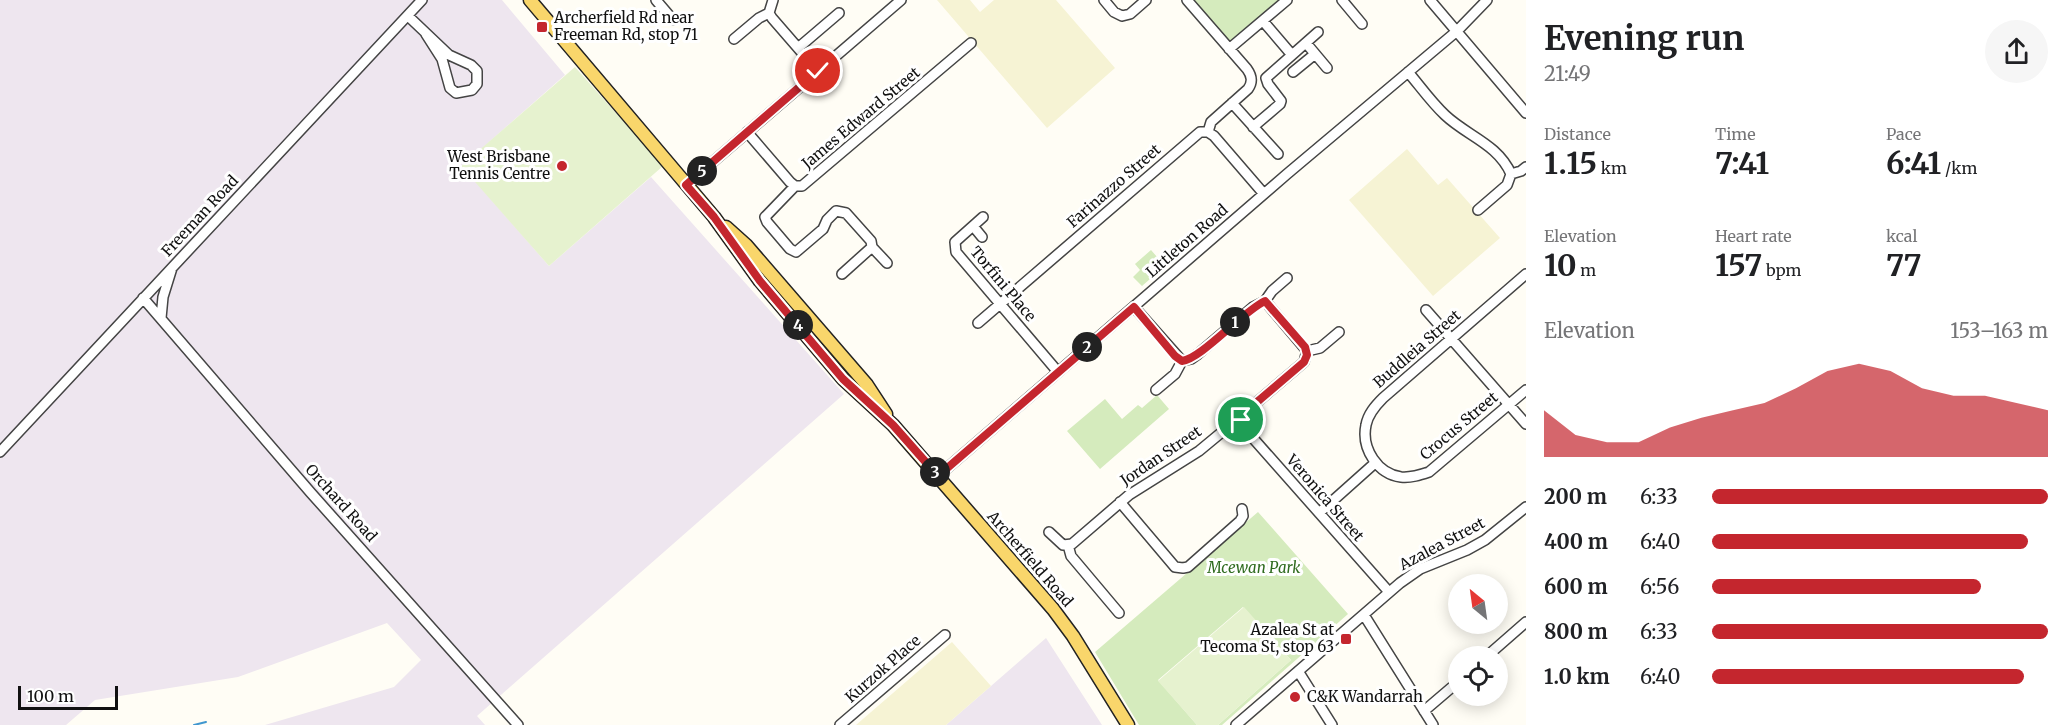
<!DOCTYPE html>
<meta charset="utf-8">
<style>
body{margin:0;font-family:Merriweather,serif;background:#f6f6f6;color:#202124;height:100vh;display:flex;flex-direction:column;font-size:22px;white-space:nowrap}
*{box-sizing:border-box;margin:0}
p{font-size:20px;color:#757577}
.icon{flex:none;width:33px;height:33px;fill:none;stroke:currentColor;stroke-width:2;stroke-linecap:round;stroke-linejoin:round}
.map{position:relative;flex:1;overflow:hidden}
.sheet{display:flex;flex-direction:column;background:#fff;width:540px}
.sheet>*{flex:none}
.needle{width:39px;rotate:331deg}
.tools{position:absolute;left:1448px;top:574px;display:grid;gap:12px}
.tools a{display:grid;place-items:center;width:60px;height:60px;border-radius:50%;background:#fff;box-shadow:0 3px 15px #0003;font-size:30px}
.scale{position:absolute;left:18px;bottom:15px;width:100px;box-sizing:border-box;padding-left:6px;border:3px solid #111;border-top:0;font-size:16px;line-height:21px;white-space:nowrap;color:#111;-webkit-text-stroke:4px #fff;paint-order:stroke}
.pin{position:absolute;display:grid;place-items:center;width:51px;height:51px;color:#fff;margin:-26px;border:3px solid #fff;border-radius:50%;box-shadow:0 2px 6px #0007}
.km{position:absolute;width:30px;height:30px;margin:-15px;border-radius:50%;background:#222;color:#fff;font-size:16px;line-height:30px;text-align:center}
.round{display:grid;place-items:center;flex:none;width:63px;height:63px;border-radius:32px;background:#f6f6f6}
.head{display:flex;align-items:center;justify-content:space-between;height:102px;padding:0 18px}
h1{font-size:33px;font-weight:700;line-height:45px}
.stats{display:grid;grid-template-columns:repeat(3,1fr);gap:9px;height:102px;padding:6px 18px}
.stats div{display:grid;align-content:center}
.stats b{font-size:30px;font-weight:700}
.stats small{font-size:16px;font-weight:400}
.stats p{font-size:16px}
.chart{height:168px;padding:12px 18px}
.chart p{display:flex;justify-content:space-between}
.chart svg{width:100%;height:108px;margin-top:6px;fill:#c4262e;opacity:.7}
ul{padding:0 18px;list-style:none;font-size:20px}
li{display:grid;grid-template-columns:96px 72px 1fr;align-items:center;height:45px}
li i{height:15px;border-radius:8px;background:#c4262e}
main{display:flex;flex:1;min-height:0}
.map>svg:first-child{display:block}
.industrial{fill:#eee6ef}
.farmland{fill:#f6f3d4}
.green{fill:#d5ebbd}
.pitch{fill:#e6f2cf}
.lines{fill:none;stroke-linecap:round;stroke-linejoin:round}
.stream{stroke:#3f96cf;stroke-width:2}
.minor-casing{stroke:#444;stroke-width:12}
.major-casing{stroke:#222;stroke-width:15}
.minor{stroke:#fff;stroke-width:9}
.major{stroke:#f9d66b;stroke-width:12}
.route-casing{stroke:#fff;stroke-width:12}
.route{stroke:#c4262e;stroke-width:8}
.poi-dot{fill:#c4262e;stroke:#fff;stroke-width:2}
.labels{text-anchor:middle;stroke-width:6;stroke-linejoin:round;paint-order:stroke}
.poi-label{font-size:15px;fill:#111;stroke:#fff;text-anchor:start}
.street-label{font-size:15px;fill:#111;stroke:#fff}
.park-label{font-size:15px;font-style:italic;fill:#2f6b1f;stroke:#fff}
</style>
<main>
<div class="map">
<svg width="1526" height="725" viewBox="0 0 1526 725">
<rect width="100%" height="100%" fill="#fffdf5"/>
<path class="industrial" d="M 0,0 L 502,0 L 565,75 L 462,166 L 549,266 L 651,177 L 844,394 L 477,716 L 485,725 L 265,725 L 394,687 L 421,660 L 387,623 L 238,677 L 95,700 L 66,725 L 0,725 Z
M 1046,638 L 1102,725 L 946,725 L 991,686 Z"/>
<path class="farmland" d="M 937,0 L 970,0 L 980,12 L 994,0 L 1056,0 L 1115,68 L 1047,128 Z
M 1407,149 L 1438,185 L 1447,178 L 1500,238 L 1433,296 L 1349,200 Z
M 952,642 L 991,686 L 946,725 L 856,725 Z"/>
<path class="green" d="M 1193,0 L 1280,0 L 1230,42 Z
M 1151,250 L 1165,266 L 1142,286 L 1133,277 L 1140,270 L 1135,264 Z
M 1157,395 L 1169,409 L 1100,469 L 1067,431 L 1105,399 L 1122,419 L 1138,405 L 1142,408 Z
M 1258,512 L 1348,614 L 1222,725 L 1218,725 L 1291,660 L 1243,607 L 1158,680 L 1197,725 L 1139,725 L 1095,652 Z"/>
<path class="pitch" d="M 575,67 L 663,166 L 549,266 L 461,166 Z
M 1244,607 L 1291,660 L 1218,725 L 1197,725 L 1158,681 Z"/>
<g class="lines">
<path class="stream" d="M 194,725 L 206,722"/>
<g class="minor-casing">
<path id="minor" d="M 656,0 L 673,20
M 773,0 L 769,13 L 772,18 L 818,71
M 1104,0 L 1114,12 L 1122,16 L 1130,14 L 1146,0
M 1187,0 L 1247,69 C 1252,76 1253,82 1248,89 L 1211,122 L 1208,132
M 1342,0 L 1362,24
M 1430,0 L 1526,113
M 408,16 L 449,55 L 471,65 L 477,71 L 477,84 L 472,90 L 456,93 L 450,88 L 442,59 L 426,34
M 1263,21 L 1292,55
M 734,39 L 759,18 L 769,13
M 1306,43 L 1327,68
M 798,48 L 839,13
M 1229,49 L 1287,0
M 1293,72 L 1315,54
M 1408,72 C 1420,86 1431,102 1445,115 C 1467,136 1498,144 1511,174
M 1232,103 L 1278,154
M 1253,127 L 1280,104 L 1281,101 L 1268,84 L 1266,78 L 1318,32
M 747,132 L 790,182 L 795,186 L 802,186 L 971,43
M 686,185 L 901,0
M 795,186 L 768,214 L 765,217 L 767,222 L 790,249 L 796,252 L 823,229 L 827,220 L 836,211 L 846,213 L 871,241 L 872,247 L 842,274
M 1478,210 L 1507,185 L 1511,174 L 1521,171 L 1526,167
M 983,217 L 955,242 L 956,252 L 1058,372
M 973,226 L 982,237
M 872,247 L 887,263
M 1526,274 L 1383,398 C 1375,406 1368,414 1366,425 C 1361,449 1378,474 1401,477 C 1411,478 1420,475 1429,472 L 1526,390
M 143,298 L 311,493 L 518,725
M 1265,301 L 1307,351
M 1134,307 L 1182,361
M 1426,310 L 1526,424
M 161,318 L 163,297 L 172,268
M 978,323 L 1200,132 L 1208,132 L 1214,136 L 1264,194
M 1156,390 L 1175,374 L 1182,361 L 1191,359 L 1198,354 L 1253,307 L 1265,301 L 1272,291 L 1287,278
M 1241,422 L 1244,428 L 1389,592
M 0,452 L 422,0
M 938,476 L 1287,174 L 1457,31 L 1487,0
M 1120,502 L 1175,567 L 1183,568 L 1188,567 L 1240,521 L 1243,516 L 1242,509
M 1319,513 L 1375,463
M 1049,532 L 1063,545 L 1072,544 L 1129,495 L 1199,451 L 1228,427 L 1241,422 L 1243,414 L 1304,362 L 1307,351 L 1320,348 L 1339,332
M 1068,545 L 1071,556 L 1119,613
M 1364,615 L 1433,725
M 1486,657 L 1526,622
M 1298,671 L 1332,725
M 1424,711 L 1458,682
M 840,725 L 945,635
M 1236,725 L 1400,583 L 1420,569 L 1467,550 L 1485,540 L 1526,507"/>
</g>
<g class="major-casing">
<path id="major" d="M 530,0 L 714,217 L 760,281 L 843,379 L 893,425 L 1053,609 L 1073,636 L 1128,725
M 726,227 L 746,245 L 867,385 L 886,414"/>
</g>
<use href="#minor" class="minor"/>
<use href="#major" class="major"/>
</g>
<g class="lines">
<g class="route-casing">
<path id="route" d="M 818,71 L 686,185 L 714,217 L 760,281 L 843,379 L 893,425 L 938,476 L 1134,307 L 1175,356 L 1182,361 C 1201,359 1242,312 1265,301 L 1305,347 L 1307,355 L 1304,362 L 1243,414 L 1241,420"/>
</g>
<use href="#route" class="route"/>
</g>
<g class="poi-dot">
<rect x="536" y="21" width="12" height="12" rx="3"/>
<circle cx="562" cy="166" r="6"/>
<rect x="1340" y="633" width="12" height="12" rx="3"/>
<circle cx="1295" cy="697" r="6"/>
</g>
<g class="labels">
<g class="poi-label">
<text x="554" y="23">Archerfield Rd near<tspan x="554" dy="17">Freeman Rd, stop 71</tspan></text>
<text x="550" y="162" text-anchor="end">West Brisbane<tspan x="550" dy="17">Tennis Centre</tspan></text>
<text x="1334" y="635" text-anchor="end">Azalea St at<tspan x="1334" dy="17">Tecoma St, stop 63</tspan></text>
<text x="1307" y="702">C&amp;K Wandarrah</text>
</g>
<g class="street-label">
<text transform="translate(861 118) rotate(-40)" y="5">James Edward Street</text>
<text transform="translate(1114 186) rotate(-41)" y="5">Farinazzo Street</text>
<text transform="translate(200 216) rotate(-47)" y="5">Freeman Road</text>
<text transform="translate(1187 241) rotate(-41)" y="5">Littleton Road</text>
<text transform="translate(1003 284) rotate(50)" y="5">Torfini Place</text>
<text transform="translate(1417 349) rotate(-41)" y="5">Buddleia Street</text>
<text transform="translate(1459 426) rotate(-40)" y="5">Crocus Street</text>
<text transform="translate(1161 456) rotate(-34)" y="5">Jordan Street</text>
<text transform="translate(1325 498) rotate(49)" y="5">Veronica Street</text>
<text transform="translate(341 503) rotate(48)" y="5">Orchard Road</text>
<text transform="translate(1442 544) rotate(-28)" y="5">Azalea Street</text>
<text transform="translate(1030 559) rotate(49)" y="5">Archerfield Road</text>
<text transform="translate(883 669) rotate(-41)" y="5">Kurzok Place</text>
</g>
<g class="park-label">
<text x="1254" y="573">Mcewan Park</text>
</g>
</g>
</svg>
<div class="tools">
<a><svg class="needle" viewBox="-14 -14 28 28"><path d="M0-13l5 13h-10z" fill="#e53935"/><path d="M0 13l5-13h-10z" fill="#757577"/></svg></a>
<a><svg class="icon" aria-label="locate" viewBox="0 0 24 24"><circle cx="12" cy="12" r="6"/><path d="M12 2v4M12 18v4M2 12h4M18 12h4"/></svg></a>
</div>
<div class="scale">100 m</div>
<div class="pin" style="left:1241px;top:420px;background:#1e9e55"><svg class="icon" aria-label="arrive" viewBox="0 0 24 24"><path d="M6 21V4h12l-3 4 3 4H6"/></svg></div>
<div class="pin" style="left:818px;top:71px;background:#d93025"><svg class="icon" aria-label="check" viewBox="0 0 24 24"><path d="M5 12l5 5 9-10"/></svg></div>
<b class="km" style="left:1235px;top:322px">1</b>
<b class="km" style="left:1087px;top:347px">2</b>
<b class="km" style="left:935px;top:472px">3</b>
<b class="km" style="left:798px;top:325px">4</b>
<b class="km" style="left:702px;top:171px">5</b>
</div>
<section class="sheet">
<div class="head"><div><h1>Evening run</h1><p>21:49</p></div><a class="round"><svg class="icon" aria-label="share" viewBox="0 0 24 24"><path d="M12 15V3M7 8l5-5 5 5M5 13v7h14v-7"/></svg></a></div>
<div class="stats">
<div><p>Distance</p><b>1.15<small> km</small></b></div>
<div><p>Time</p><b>7:41</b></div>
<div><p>Pace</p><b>6:41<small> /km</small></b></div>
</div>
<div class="stats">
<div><p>Elevation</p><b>10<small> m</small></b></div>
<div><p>Heart rate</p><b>157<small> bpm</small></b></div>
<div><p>kcal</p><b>77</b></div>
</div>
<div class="chart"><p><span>Elevation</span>153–163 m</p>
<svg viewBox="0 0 160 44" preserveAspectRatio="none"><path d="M0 44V25L10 35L20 38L30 38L40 32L50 28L60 25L70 22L80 16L90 9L100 6L110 9L120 16L130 19L140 19L150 22L160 25V44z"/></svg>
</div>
<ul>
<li><b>200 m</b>6:33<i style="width:100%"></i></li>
<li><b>400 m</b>6:40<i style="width:94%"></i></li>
<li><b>600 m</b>6:56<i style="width:80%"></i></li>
<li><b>800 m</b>6:33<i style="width:100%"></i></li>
<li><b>1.0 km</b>6:40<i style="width:93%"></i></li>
</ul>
</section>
</main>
